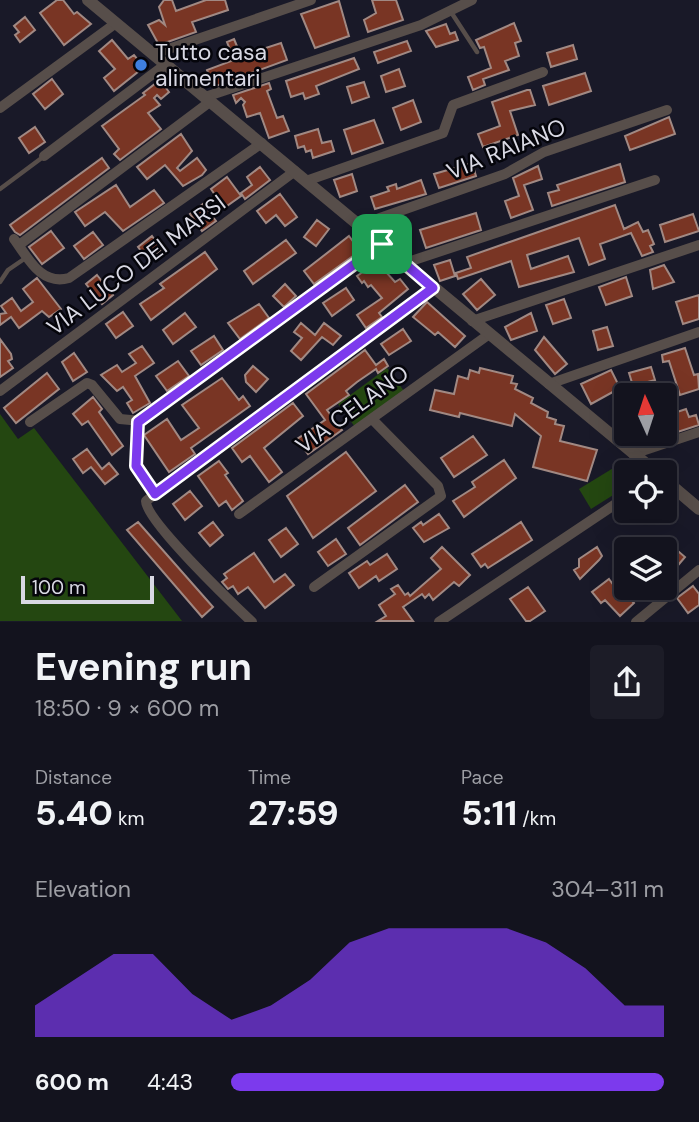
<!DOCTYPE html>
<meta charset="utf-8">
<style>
body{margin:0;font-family:"DM Sans",sans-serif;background:#1c1c27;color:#f1f3f6;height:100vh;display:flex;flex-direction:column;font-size:26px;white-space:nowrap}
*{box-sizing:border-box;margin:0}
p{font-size:23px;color:#9d9ea4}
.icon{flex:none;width:38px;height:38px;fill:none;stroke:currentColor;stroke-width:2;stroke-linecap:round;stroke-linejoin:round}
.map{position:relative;height:622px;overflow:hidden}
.panel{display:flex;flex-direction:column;background:#13131e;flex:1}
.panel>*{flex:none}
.needle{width:46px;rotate:357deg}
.buttons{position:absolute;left:614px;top:383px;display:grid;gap:14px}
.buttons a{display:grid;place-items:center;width:63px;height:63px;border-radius:7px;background:#13131e;box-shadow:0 7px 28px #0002,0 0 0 2px #32323c;font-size:35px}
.scale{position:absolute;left:21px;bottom:18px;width:133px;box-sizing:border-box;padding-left:7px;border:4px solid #d9d9e4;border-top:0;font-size:19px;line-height:24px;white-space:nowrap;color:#d9d9e4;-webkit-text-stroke:5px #05050b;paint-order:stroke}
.pin{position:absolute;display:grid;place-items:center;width:60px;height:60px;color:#fff;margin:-30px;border-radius:14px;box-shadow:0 4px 10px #0006}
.round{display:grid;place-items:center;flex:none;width:74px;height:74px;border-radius:7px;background:#1c1c27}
.summary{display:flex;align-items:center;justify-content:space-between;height:119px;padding:0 35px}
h1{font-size:38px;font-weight:700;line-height:52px}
.figures{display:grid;grid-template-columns:repeat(3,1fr);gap:10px;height:119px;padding:7px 35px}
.figures div{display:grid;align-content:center}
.figures b{font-size:35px;font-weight:700}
.figures small{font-size:19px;font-weight:400}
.figures p{font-size:19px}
.chart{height:196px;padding:14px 35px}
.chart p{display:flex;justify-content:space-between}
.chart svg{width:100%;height:126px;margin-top:7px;fill:#7c3aed;opacity:.7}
ul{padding:0 35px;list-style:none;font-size:23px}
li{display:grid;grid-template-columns:112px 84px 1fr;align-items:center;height:52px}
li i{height:18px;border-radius:9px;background:#7c3aed}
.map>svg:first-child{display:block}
.green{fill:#244711}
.building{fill:#793524;stroke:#a18983;stroke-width:2}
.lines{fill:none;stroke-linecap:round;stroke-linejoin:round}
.service{stroke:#574e4a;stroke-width:4.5}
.minor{stroke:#574e4a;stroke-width:10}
.tertiary{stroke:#574e4a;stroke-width:12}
.route-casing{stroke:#fff;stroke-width:14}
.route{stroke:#7c3aed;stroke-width:9}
.shop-dot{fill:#3f7fe0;stroke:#05050b;stroke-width:2.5}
.labels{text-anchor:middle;stroke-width:5;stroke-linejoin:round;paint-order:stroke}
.poi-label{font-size:23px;fill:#d9d9e4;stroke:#05050b;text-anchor:start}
.street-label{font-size:23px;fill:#d9d9e4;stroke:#05050b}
</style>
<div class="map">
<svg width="699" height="622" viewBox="0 0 699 622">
<rect width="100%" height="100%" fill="#191928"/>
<path class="green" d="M 387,368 L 404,391 L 355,427 L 338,404 Z
M 0,414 L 18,439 L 34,428 L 182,621 L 0,621 Z
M 615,467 L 626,487 L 591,509 L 579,489 Z"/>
<path class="building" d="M 57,0 L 63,0 L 74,14 L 77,12 L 91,24 L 64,45 L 40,13 Z
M 164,0 L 172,0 L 176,11 L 206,0 L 225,0 L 228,10 L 192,22 L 196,32 L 159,45 L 148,25 L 159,20 L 165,25 L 159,7 Z
M 372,0 L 396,0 L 403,20 L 368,32 L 364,20 L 376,13 Z
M 339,1 L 349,36 L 315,48 L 301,14 Z
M 25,17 L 35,30 L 20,42 L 15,35 L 19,32 L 14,26 Z
M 514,23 L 521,41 L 515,43 L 519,56 L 505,61 L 509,70 L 483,79 L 485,85 L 473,90 L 468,77 L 491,68 L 484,47 L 480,48 L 476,40 Z
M 446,24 L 450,34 L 455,32 L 458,40 L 436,47 L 426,31 Z
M 234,39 L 241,56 L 281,43 L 287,60 L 213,87 L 207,70 L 234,60 L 227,42 Z
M 112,40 L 128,59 L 134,55 L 144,67 L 114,91 L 104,78 L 115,69 L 99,51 Z
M 407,41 L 411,51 L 378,63 L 374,52 Z
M 573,45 L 577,59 L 551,67 L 547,53 Z
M 354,58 L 359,69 L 316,86 L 319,94 L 305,99 L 303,93 L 291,97 L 286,81 Z
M 399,69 L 405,86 L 386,92 L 381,76 Z
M 585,73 L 591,91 L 549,105 L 543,86 Z
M 52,79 L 63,94 L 45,109 L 33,94 Z
M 160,80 L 169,92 L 161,99 L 157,95 L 154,98 L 160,105 L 148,113 L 161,129 L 120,160 L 114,154 L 119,149 L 102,126 L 145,95 L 143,93 Z
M 364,82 L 369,97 L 352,103 L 347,87 Z
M 269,83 L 271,89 L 267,91 L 277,118 L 283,116 L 289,131 L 269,138 L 260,113 L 247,117 L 243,105 L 245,102 L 241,98 L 236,103 L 233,95 Z
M 527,90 L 530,90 L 535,105 L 510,111 L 518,135 L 483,147 L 478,134 L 500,126 L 492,102 Z
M 413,100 L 421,122 L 401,130 L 393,108 Z
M 669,117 L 675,134 L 630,150 L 625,136 Z
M 374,120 L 383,143 L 352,154 L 344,130 Z
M 35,127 L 45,142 L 29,153 L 19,138 Z
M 318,129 L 322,143 L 331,141 L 334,151 L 313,158 L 311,150 L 306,152 L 304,146 L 298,148 L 295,136 Z
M 181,134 L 192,151 L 177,168 L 180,171 L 197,158 L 206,170 L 202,175 L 183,186 L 165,165 L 147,179 L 137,167 Z
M 102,158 L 109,168 L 20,235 L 15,232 L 10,225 Z
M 472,163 L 476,176 L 439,188 L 434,174 Z
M 620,164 L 625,182 L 552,206 L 548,193 L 559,190 L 557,185 Z
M 538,166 L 542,179 L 524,185 L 533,210 L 511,218 L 505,201 L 519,196 L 513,178 Z
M 260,167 L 270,180 L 245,199 L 241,193 L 252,185 L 247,177 Z
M 352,174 L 357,191 L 340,197 L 334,180 Z
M 227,177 L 241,196 L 224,208 L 211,189 Z
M 421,180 L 426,194 L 375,209 L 371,197 L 389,191 L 387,187 L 396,184 L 397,189 Z
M 116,185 L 130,207 L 154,190 L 164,203 L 123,231 L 105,212 L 85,226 L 75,212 Z
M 280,194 L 297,217 L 285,226 L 276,215 L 266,223 L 257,211 Z
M 203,204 L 216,221 L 202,231 L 190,214 Z
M 615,205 L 624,229 L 638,222 L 643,232 L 648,230 L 654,244 L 650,246 L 653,252 L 642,256 L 631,233 L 600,244 L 605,259 L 589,265 L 579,238 L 527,255 L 531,269 L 568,256 L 574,272 L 519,287 L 511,261 L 458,279 L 456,273 L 471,268 L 467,257 Z
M 476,213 L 481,230 L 426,248 L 420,230 Z
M 693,214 L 699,231 L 665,242 L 660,225 Z
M 317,220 L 329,229 L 316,246 L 304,237 Z
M 51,231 L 64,248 L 42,264 L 29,247 Z
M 93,232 L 103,245 L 84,259 L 74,246 Z
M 152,236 L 162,249 L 148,260 L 138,247 Z
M 349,236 L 360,251 L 314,284 L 304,271 Z
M 286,240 L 296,253 L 253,284 L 244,271 Z
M 205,252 L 217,269 L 151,320 L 140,304 L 164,288 L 160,284 Z
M 450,260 L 455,276 L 440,281 L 434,265 Z
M 377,262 L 395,282 L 400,279 L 408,289 L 379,313 L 382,317 L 366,328 L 357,315 L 382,298 L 371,285 L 368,287 L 364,281 L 362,283 L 357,276 Z
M 664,265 L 674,282 L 653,289 L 650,270 Z
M 97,275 L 113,295 L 102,304 L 86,284 Z
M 626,277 L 632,296 L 606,305 L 599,287 Z
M 37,278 L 61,309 L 49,317 L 42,311 L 19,328 L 11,317 L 0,325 L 0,314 L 6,313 L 1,306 L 12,298 L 21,311 L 33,302 L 23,289 Z
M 481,279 L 495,295 L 477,310 L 463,294 Z
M 285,284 L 296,296 L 284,307 L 273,296 Z
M 346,288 L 354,300 L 332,316 L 323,303 Z
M 699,295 L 699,319 L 683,324 L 676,302 Z
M 564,299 L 571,318 L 553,324 L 546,305 Z
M 427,302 L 465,336 L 455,347 L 438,332 L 435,335 L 413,317 Z
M 259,304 L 269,318 L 240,339 L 228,323 Z
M 123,312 L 133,326 L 116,338 L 106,324 Z
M 185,313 L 196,327 L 173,344 L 163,330 Z
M 531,313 L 537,331 L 511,340 L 505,327 Z
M 301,323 L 315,335 L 324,323 L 341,336 L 333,345 L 322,337 L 301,360 L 291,351 L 302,338 L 294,332 Z
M 607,327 L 613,346 L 598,350 L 593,331 Z
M 403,329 L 411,341 L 389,355 L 381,344 Z
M 214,336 L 223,350 L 201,365 L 191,351 Z
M 544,337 L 567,364 L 555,374 L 535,350 Z
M 0,339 L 11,354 L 12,359 L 8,361 L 13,368 L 0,377 Z
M 142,346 L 154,363 L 135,376 L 150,403 L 133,413 L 127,403 L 132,400 L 123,387 L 117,391 L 101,375 L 117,365 L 122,372 L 136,363 L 129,354 Z
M 685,348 L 694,375 L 698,374 L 699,389 L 680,395 L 669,361 L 663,362 L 662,355 Z
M 365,350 L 376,365 L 384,359 L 388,366 L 378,373 L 376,369 L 357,382 L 346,391 L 349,395 L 327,410 L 342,430 L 308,454 L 297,439 L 325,420 L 306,394 Z
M 74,353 L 87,372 L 73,381 L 62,362 Z
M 178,361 L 189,376 L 167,391 L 156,376 Z
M 253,366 L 268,379 L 256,392 L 246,382 L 245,375 Z
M 651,367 L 655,380 L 633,386 L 629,373 Z
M 480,368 L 513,376 L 511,383 L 517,384 L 515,389 L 533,398 L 531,403 L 548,412 L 547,417 L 556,420 L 555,424 L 564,426 L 560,441 L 597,450 L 587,481 L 533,467 L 541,436 L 515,414 L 512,426 L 460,413 L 459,417 L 430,410 L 435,390 L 454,394 L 458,376 L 468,379 L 470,370 L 479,373 Z
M 611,370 L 620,388 L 591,404 L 581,384 Z
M 47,373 L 59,389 L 16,423 L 4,408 Z
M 222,378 L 239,400 L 243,396 L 250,406 L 191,448 L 195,454 L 169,472 L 144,435 L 167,419 L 181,440 L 199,428 L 182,405 Z
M 93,397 L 102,409 L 99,412 L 123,446 L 112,455 L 88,421 L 82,425 L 73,414 Z
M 293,403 L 303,416 L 264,448 L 282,472 L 269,482 L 250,456 L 242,462 L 232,448 Z
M 686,409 L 689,417 L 696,415 L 699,425 L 647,442 L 644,434 L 665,434 L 665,416 Z
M 473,436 L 487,455 L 454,477 L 441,458 Z
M 87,449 L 102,469 L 109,463 L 118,474 L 105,484 L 91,467 L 83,473 L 73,459 Z
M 346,452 L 376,491 L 313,538 L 287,496 Z
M 504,460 L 516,478 L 464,517 L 453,501 L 475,487 L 472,482 Z
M 219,461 L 228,473 L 225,475 L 243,501 L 232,510 L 226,501 L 219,506 L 198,476 Z
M 405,485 L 418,502 L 360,545 L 348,528 Z
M 190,491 L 202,506 L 185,520 L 173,504 Z
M 439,514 L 449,528 L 424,542 L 413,528 L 421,522 L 423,525 Z
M 138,522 L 213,607 L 202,617 L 127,530 Z
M 213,522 L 223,535 L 210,546 L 199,533 Z
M 521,522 L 532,540 L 488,568 L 485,564 L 481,567 L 472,554 Z
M 286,528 L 298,544 L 281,557 L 269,540 Z
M 336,539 L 346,554 L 328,566 L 318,552 Z
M 665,540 L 685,557 L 674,570 L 665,562 L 665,550 L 660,550 Z
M 442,547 L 470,575 L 459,586 L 454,582 L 433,600 L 429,594 L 425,598 L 422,594 L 403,607 L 413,621 L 378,621 L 386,616 L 379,605 L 395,594 L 391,589 L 398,585 L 405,595 L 408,593 L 410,596 L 441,569 L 431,558 Z
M 597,547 L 602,556 L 599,560 L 580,579 L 574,570 L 579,567 L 579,559 Z
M 254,553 L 274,582 L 285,574 L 294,585 L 265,608 L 248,587 L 238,594 L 233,586 L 228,589 L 222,582 L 227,578 L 224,574 Z
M 387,554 L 397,569 L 379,581 L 376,576 L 359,588 L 349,573 L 367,561 L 370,565 Z
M 609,579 L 623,598 L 626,595 L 634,603 L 620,616 L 605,600 L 601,603 L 592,592 Z
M 693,586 L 699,594 L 699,605 L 688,613 L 677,598 Z
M 528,587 L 545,611 L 530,621 L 526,621 L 510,599 Z"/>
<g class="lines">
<path class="service" d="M 451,12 L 477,52
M 0,189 L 43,157
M 0,282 L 8,270 L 27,257
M 138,422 L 136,466 L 154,493"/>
<path class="minor" d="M 154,54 L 311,0
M 205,97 L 421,25 L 472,0
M 0,108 L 116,23
M 44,156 L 166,64
M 306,181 L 443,133 L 453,105 L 543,72
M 360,225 L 505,174 L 544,152 L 667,110
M 14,239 C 28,258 41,286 69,278 L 262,143
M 19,245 L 211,101
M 405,263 L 655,180
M 472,321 L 699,245
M 549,384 L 699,332
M 0,391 L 295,171
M 30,422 L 87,383 L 92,385 L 120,419 L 141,421 L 382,244
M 633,454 L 699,432
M 239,514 L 488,335
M 314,587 L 441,496 L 438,486 L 372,419
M 252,622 C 234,605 145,520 146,501 L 433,288
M 439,622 L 626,497
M 636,622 L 699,570"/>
<path class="tertiary" d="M 88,0 L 656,472
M 665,480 L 699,509"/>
</g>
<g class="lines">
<g class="route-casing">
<path id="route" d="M 382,244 L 433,288 L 155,494 L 136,466 L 138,422 Z"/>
</g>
<use href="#route" class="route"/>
</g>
<circle class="shop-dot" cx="141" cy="65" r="7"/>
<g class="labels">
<g class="poi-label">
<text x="155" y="60">Tutto casa<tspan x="155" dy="26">alimentari</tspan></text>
</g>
<g class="street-label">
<text transform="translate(506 149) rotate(-22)" y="8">VIA RAIANO</text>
<text transform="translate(136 265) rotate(-37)" y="8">VIA LUCO DEI MARSI</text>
<text transform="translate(352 409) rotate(-36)" y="8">VIA CELANO</text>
</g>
</g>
</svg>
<div class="buttons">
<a><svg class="needle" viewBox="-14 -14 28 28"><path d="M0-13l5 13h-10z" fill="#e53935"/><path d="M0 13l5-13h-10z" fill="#9d9ea4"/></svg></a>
<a><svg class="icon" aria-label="locate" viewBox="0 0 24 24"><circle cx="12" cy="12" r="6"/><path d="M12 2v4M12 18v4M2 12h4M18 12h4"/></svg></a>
<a><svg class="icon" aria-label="layers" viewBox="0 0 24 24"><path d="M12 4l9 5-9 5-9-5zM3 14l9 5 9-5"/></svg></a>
</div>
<div class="scale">100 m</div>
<div class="pin" style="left:382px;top:244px;background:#1e9e55"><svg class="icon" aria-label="arrive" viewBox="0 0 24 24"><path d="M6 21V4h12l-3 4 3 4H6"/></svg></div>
</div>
<section class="panel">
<div class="summary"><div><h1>Evening run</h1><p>18:50 · 9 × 600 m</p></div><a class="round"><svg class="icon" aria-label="share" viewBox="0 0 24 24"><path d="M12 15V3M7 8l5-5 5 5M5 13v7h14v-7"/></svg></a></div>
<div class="figures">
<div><p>Distance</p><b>5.40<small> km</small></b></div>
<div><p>Time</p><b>27:59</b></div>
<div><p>Pace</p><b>5:11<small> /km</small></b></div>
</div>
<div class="chart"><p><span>Elevation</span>304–311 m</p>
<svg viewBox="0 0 160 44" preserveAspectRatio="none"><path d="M0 44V33L10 24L20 15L30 15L40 29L50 38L60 33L70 24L80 11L90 6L100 6L110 6L120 6L130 11L140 20L150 33L160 33V44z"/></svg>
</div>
<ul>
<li><b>600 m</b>4:43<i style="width:100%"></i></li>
</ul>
</section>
